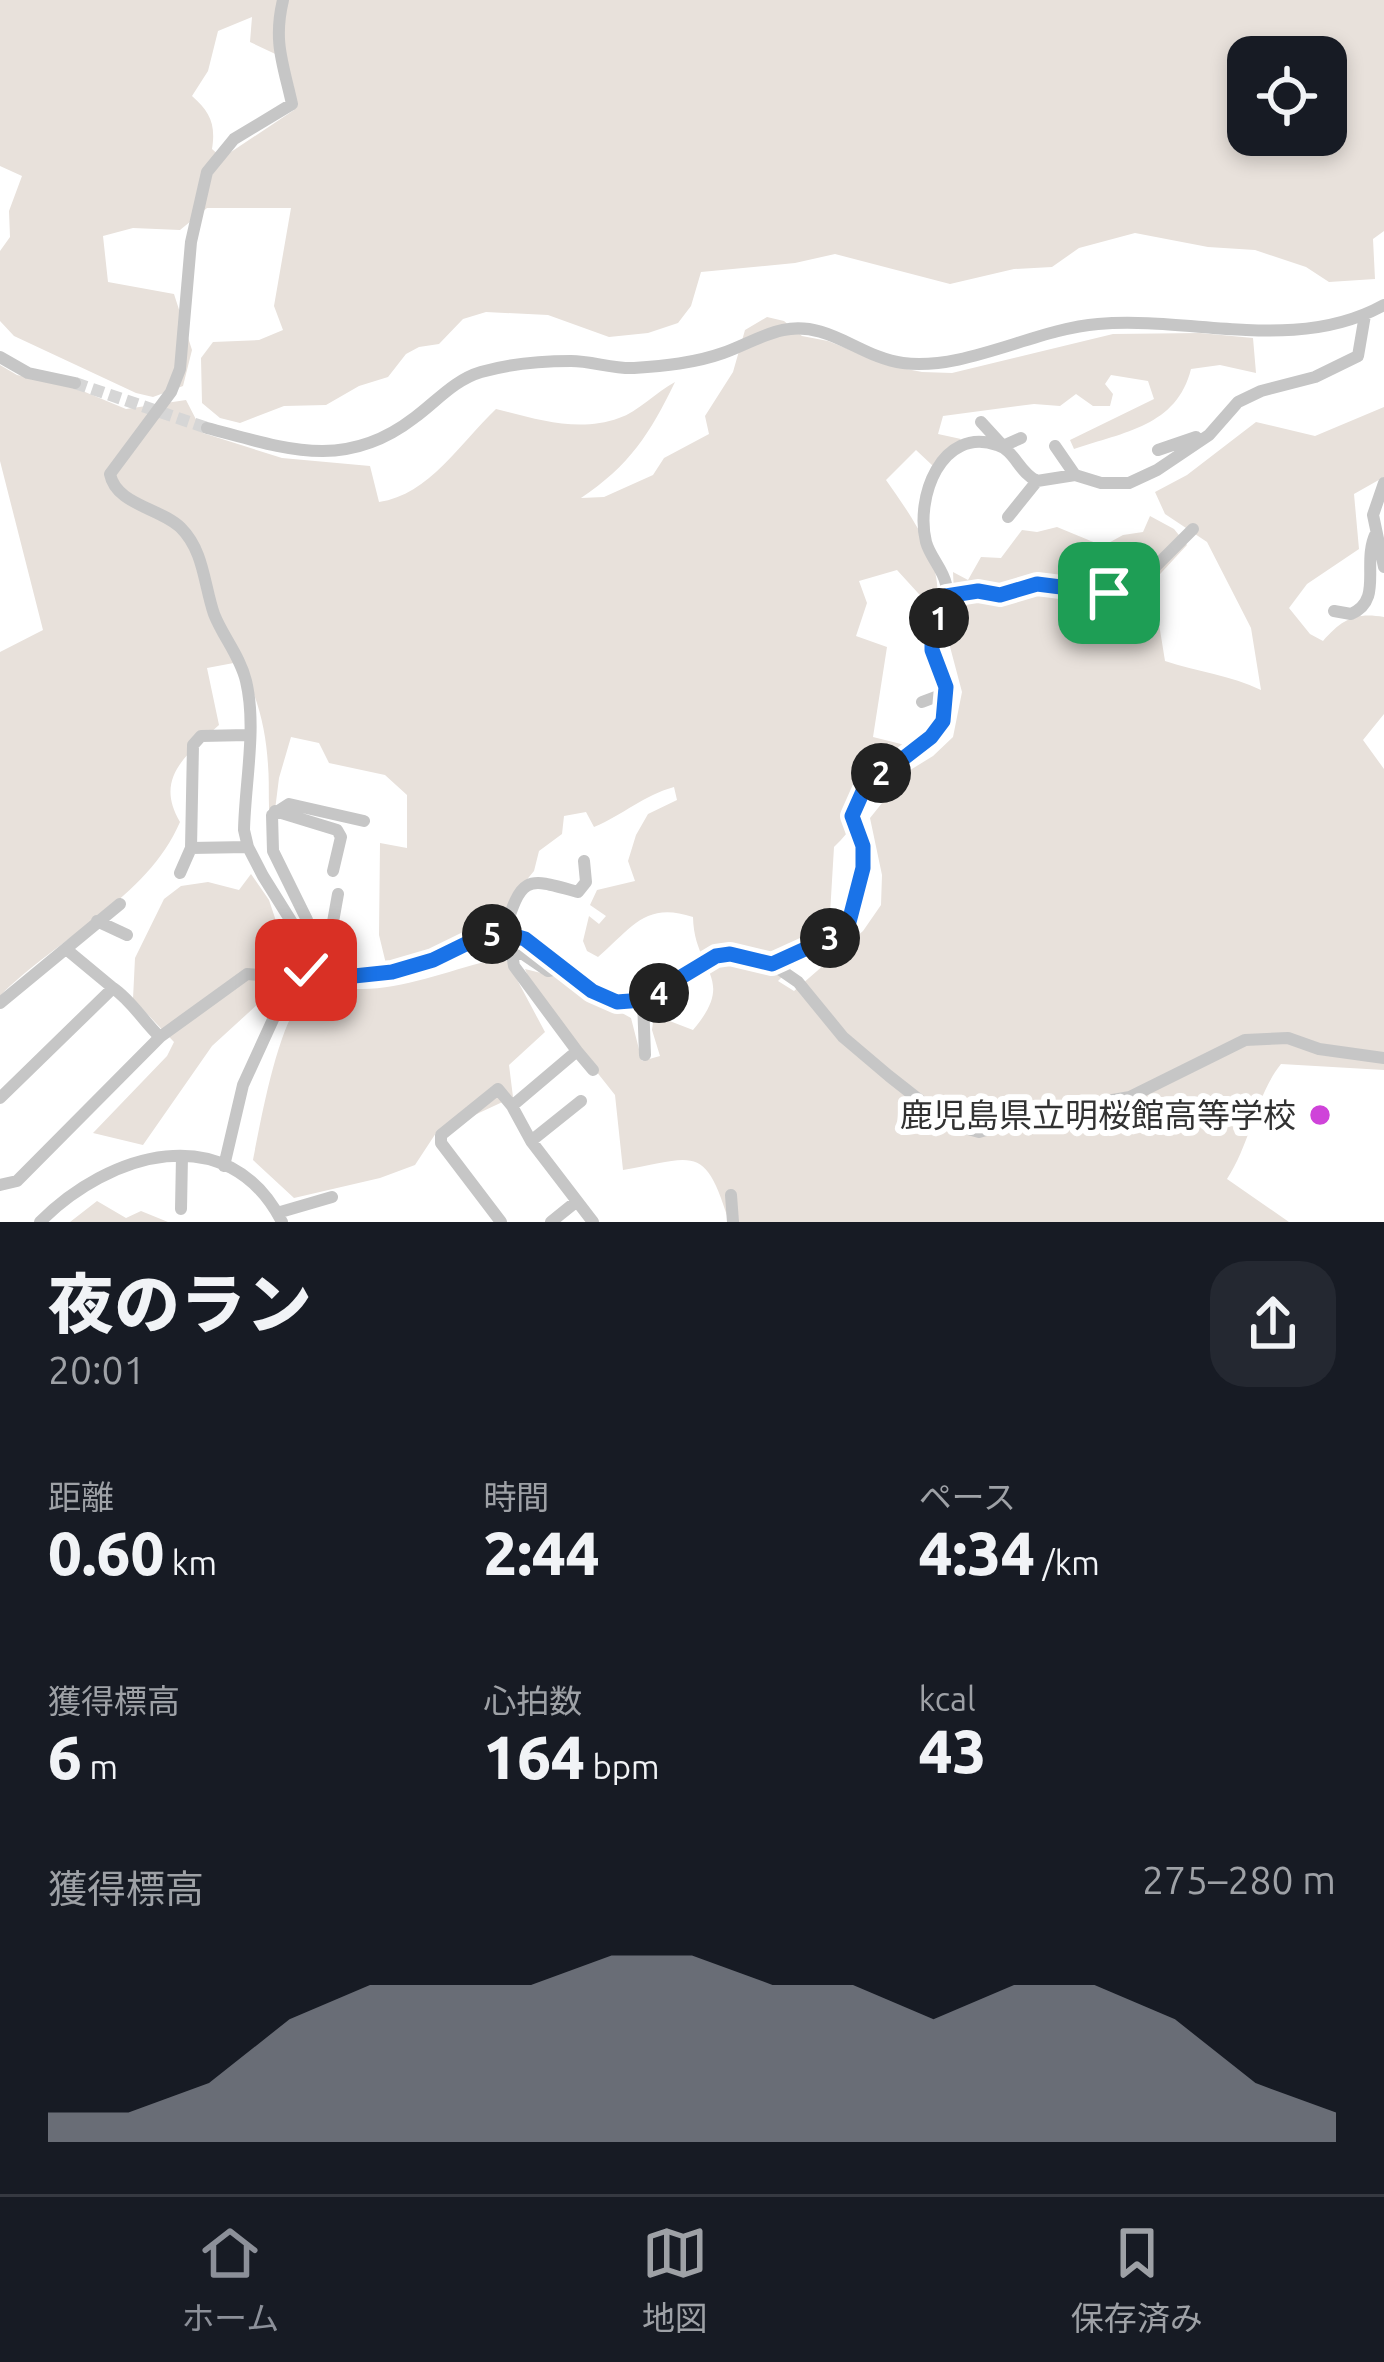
<!DOCTYPE html>
<html lang="ja">
<meta charset="utf-8">
<style>
body{margin:0;font-family:Ubuntu,"Noto Sans JP",sans-serif;background:#242831;color:#f1f3f6;height:100vh;display:flex;flex-direction:column;font-size:45px;white-space:nowrap}
*{box-sizing:border-box;margin:0}
p{font-size:39px;color:#9ea1a6}
.icon{flex:none;width:66px;height:66px;fill:none;stroke:currentColor;stroke-width:2;stroke-linecap:round;stroke-linejoin:round}
.map{position:relative;height:1222px;overflow:hidden}
.sheet{display:flex;flex-direction:column;background:#171b24;flex:1}
.sheet>*{flex:none}
.buttons{position:absolute;left:1227px;top:36px;display:grid;gap:24px}
.buttons a{display:grid;place-items:center;width:120px;height:120px;border-radius:24px;background:#171b24;box-shadow:0 6px 18px #0003;font-size:60px}
.pin{position:absolute;display:grid;place-items:center;width:102px;height:102px;color:#fff;margin:-51px;border-radius:24px;box-shadow:0 6px 18px #0006}
.km{position:absolute;width:60px;height:60px;margin:-30px;border-radius:50%;background:#222;color:#fff;font-size:33px;line-height:60px;text-align:center}
.round{display:grid;place-items:center;flex:none;width:126px;height:126px;border-radius:36px;background:#242831}
.headline{display:flex;align-items:center;justify-content:space-between;height:204px;padding:0 48px}
h1{font-size:66px;font-weight:800;line-height:90px}
.figures{display:grid;grid-template-columns:repeat(3,1fr);gap:18px;height:204px;padding:12px 48px}
.figures div{display:grid;align-content:center}
.figures b{font-size:60px;font-weight:800}
.figures small{font-size:33px;font-weight:400}
.figures p{font-size:33px}
.chart{height:336px;padding:24px 48px}
.chart p{display:flex;justify-content:space-between}
.chart svg{width:100%;height:216px;margin-top:12px;fill:#8c9099;opacity:.7}
.tabs{display:flex;justify-content:space-around;align-items:center;height:168px;border-top:3px solid #363941;background:#171b24;font-size:33px;color:#9ea1a6}
.tabs a{display:grid;justify-items:center;gap:6px}
.tabs .selected{color:#8c9099}
.map>svg:first-child{display:block}
.green{fill:#e8e1db;fill-rule:evenodd}
.lines{fill:none;stroke-linecap:round;stroke-linejoin:round}
.minor-tunnel{stroke:#d6d6d6;stroke-width:12;stroke-dasharray:12 6;stroke-linecap:butt}
.minor{stroke:#c6c6c6;stroke-width:12}
.route-casing{stroke:#fff;stroke-width:24}
.route{stroke:#1a73e8;stroke-width:15}
.poi-dot{fill:#cf43d9;stroke:#fff;stroke-width:4.5}
.labels{text-anchor:middle;stroke-width:12;stroke-linejoin:round;paint-order:stroke}
.poi-label{font-size:33px;fill:#323232;stroke:#fff;text-anchor:end}
</style>
<div class="map">
<svg width="1384" height="1222" viewBox="0 0 1384 1222">
<rect width="100%" height="100%" fill="#fff"/>
<path class="green" d="M 0,0 L 1384,0 L 1384,231 L 1373,239 L 1375,279 L 1329,282 L 1306,267 L 1255,250 L 1208,247 L 1135,233 L 1079,248 L 1052,267 L 1014,269 L 950,284 L 835,254 L 795,263 L 701,272 L 691,306 L 678,323 L 648,333 L 609,337 L 548,315 L 486,312 L 463,319 L 439,344 L 419,347 L 406,354 L 388,377 L 359,386 L 326,405 L 284,406 L 240,423 L 220,418 L 202,403 L 201,358 L 213,342 L 259,340 L 283,330 L 274,306 L 291,208 L 207,208 L 180,230 L 133,228 L 103,236 L 108,282 L 174,294 L 192,350 L 183,386 L 153,397 L 136,393 L 14,336 L 0,321 L 0,251 L 10,237 L 9,211 L 22,176 L 0,166 ZM 252,17 L 250,42 L 286,59 L 294,88 L 294,110 L 222,158 L 212,149 C 216,124 210,112 192,96 L 208,71 L 218,31 ZM 1248,57 L 1326,57 L 1326,135 L 1248,135 Z
M 767,317 L 784,321 L 802,336 L 828,341 L 891,366 L 922,372 L 952,373 L 1113,334 L 1200,333 L 1253,338 L 1256,373 L 1220,365 L 1191,369 C 1177,426 1124,432 1074,449 L 1070,440 L 1154,399 L 1148,381 L 1111,375 L 1105,384 L 1113,394 L 1110,406 L 1093,406 L 1076,394 L 1060,406 L 1034,404 L 943,416 L 938,434 L 961,439 L 933,466 L 916,450 L 886,480 C 912,517 943,559 937,607 L 928,604 L 897,570 L 859,581 L 867,603 L 856,636 L 887,647 L 873,737 L 929,751 C 910,763 888,773 874,792 C 859,812 853,830 834,847 L 830,914 L 822,937 L 778,981 L 794,991 L 863,931 L 881,905 L 882,875 L 870,818 L 907,772 L 933,756 L 953,737 L 962,692 L 949,643 L 955,617 L 953,572 L 968,580 L 981,557 L 1001,558 L 1022,530 L 1037,532 L 1057,527 L 1103,546 L 1123,535 L 1143,532 L 1150,516 L 1174,529 L 1187,545 L 1148,587 L 1155,599 L 1165,661 C 1197,672 1231,675 1261,690 L 1251,628 L 1207,542 L 1165,514 L 1155,492 L 1187,475 L 1256,422 L 1315,436 L 1384,407 L 1384,477 L 1354,494 L 1359,549 L 1307,584 L 1289,608 L 1310,634 L 1323,641 C 1342,619 1356,612 1384,617 L 1384,714 L 1363,740 L 1384,769 L 1384,1070 L 1281,1064 C 1256,1095 1251,1142 1227,1179 L 1289,1222 L 729,1222 C 705,1143 695,1157 623,1170 L 615,1095 L 535,994 L 525,969 L 557,977 L 631,1018 L 642,1061 L 660,1056 L 652,1030 L 654,1015 L 693,1030 C 738,977 694,972 693,917 C 645,901 632,928 598,957 L 587,951 L 583,941 L 589,916 L 599,924 L 606,916 L 590,905 L 597,890 L 635,881 L 628,861 L 636,835 L 648,814 L 677,800 L 674,787 C 644,795 623,815 594,827 L 586,812 L 564,816 L 562,834 L 539,851 L 534,871 L 510,900 L 498,942 L 443,950 L 409,971 L 387,968 L 379,935 L 380,843 L 407,848 L 407,795 L 385,775 L 329,763 L 319,743 L 291,737 L 279,778 L 272,834 C 267,810 270,789 268,765 C 266,729 257,693 239,662 L 207,668 L 219,725 C 186,755 154,778 180,822 C 147,899 57,938 0,996 L 0,652 L 43,630 L 0,461 L 0,365 L 17,375 L 73,387 L 126,409 L 186,400 L 203,433 L 282,458 L 370,466 L 379,502 C 429,495 461,442 496,409 C 536,419 578,433 619,418 C 638,412 656,392 675,382 C 650,434 629,466 581,498 L 604,497 L 653,475 L 664,458 L 709,434 L 705,416 L 733,372 L 745,330 Z
M 251,874 L 269,900 L 290,963 L 259,1003 L 212,1046 L 143,1145 L 93,1133 L 167,1056 L 174,1042 L 133,999 L 135,958 L 164,899 L 181,886 L 208,882 L 239,890 Z
M 488,961 L 507,961 L 545,1032 L 509,1065 L 513,1097 L 436,1133 L 415,1165 L 380,1178 L 294,1198 L 253,1160 C 260,1125 279,1014 307,995 C 323,984 344,990 362,989 C 403,989 448,971 488,961 Z
M 97,1201 L 126,1218 L 141,1211 L 168,1222 L 70,1222 Z"/>
<g class="lines">
<path class="minor-tunnel" d="M 75,383 L 207,428"/>
<path class="minor" d="M 283,0 C 273,42 283,63 292,104 L 234,139 L 207,172 L 191,242 L 180,369 L 171,392 L 110,474 C 116,505 161,508 181,528 C 204,551 204,585 214,614 C 223,637 240,656 246,681 C 257,727 245,783 244,830 L 248,847 L 263,876 L 301,937 L 306,970
M 0,357 L 28,373 L 75,383
M 981,422 L 1003,446 L 1021,438
M 207,428 C 284,448 344,472 414,418 C 436,402 454,380 481,372 C 509,364 542,361 571,361 C 592,361 613,369 634,368 C 664,366 695,363 723,353 C 743,346 763,334 783,330 C 828,320 861,358 903,363 C 965,371 1035,329 1098,324 C 1193,316 1296,354 1384,305
M 1055,446 L 1075,475
M 1158,450 L 1196,437
M 1384,483 L 1373,515 L 1384,567
M 1008,517 L 1037,481
M 946,596 L 978,591 L 1000,595 L 1037,584 L 1109,593 L 1126,590 L 1139,583 L 1193,529
M 1334,611 L 1351,614 C 1384,600 1361,563 1376,533
M 922,702 L 946,693
M 275,811 L 337,830 L 341,837 L 333,871
M 191,848 L 248,847
M 180,873 L 191,848 L 193,745 L 201,736 L 248,735
M 97,921 L 127,935
M 504,933 C 522,875 525,877 578,892 L 586,882 L 584,861
M 301,937 L 307,920 L 273,851 L 272,815 L 289,804 L 364,821
M 66,949 L 113,988
M 772,964 C 793,955 824,947 840,932 C 868,907 863,847 852,816 C 856,808 858,798 863,790 C 882,761 934,752 943,717 C 951,684 928,665 932,636 C 934,619 950,603 946,584 C 943,569 930,557 926,542 C 915,498 941,426 997,445 C 1015,450 1019,473 1037,481 L 1075,475 L 1101,483 L 1129,483 L 1157,470 L 1209,435 L 1238,402 L 1261,391 L 1315,377 L 1358,356 L 1365,315
M 564,968 L 548,971 L 523,954 L 512,954 L 514,966 L 577,1051 L 512,1106 L 531,1141 L 593,1222
M 324,972 L 338,894
M 643,1000 L 645,1055
M 0,1003 L 120,904
M 160,1037 L 247,974 L 292,978
M 577,1051 L 593,1070
M 0,1098 L 113,988 C 132,1001 143,1021 160,1037 L 17,1181 L 0,1185
M 531,1141 L 581,1101
M 224,1166 L 243,1085 L 292,978 L 306,970 L 354,976 L 392,972 L 433,960 L 478,938 L 504,933 L 525,939 L 592,991 L 617,1002 L 643,1000 L 716,956 L 745,956 L 772,964 L 798,982 L 843,1037 L 889,1076 L 950,1124 L 979,1132 L 1067,1108 L 1130,1097 L 1245,1040 L 1288,1038 L 1319,1049 L 1384,1058
M 731,1195 L 733,1222
M 181,1209 L 182,1156
M 277,1213 L 332,1197
M 40,1222 C 108,1153 228,1116 282,1222
M 501,1222 L 441,1143 L 441,1135 L 498,1089 L 512,1106
M 551,1222 L 577,1201"/>
</g>
<g class="lines">
<g class="route-casing">
<path id="route" d="M 306,970 L 354,976 L 392,972 L 433,960 L 478,938 L 504,933 L 525,939 L 592,991 L 617,1002 L 643,1000 L 716,956 L 730,954 L 772,964 L 838,934 L 849,922 L 863,868 L 863,846 L 852,816 L 864,789 L 931,737 L 943,721 L 946,687 L 932,650 L 932,634 L 946,596 L 978,591 L 1000,595 L 1037,584 L 1109,593"/>
</g>
<use href="#route" class="route"/>
</g>
<circle class="poi-dot" cx="1320" cy="1115" r="12"/>
<g class="labels">
<g class="poi-label">
<text x="1296" y="1127">鹿児島県立明桜館高等学校</text>
</g>
</g>
</svg>
<div class="buttons">
<a><svg class="icon" aria-label="locate" viewBox="0 0 24 24"><circle cx="12" cy="12" r="6"/><path d="M12 2v4M12 18v4M2 12h4M18 12h4"/></svg></a>
</div>
<div class="pin" style="left:1109px;top:593px;background:#1e9e55"><svg class="icon" aria-label="arrive" viewBox="0 0 24 24"><path d="M6 21V4h12l-3 4 3 4H6"/></svg></div>
<div class="pin" style="left:306px;top:970px;background:#d93025"><svg class="icon" aria-label="check" viewBox="0 0 24 24"><path d="M5 12l5 5 9-10"/></svg></div>
<b class="km" style="left:939px;top:618px">1</b>
<b class="km" style="left:881px;top:773px">2</b>
<b class="km" style="left:830px;top:938px">3</b>
<b class="km" style="left:659px;top:993px">4</b>
<b class="km" style="left:492px;top:934px">5</b>
</div>
<section class="sheet">
<div class="headline"><div><h1>夜のラン</h1><p>20:01</p></div><a class="round"><svg class="icon" aria-label="share" viewBox="0 0 24 24"><path d="M12 15V3M7 8l5-5 5 5M5 13v7h14v-7"/></svg></a></div>
<div class="figures">
<div><p>距離</p><b>0.60<small> km</small></b></div>
<div><p>時間</p><b>2:44</b></div>
<div><p>ペース</p><b>4:34<small> /km</small></b></div>
</div>
<div class="figures">
<div><p>獲得標高</p><b>6<small> m</small></b></div>
<div><p>心拍数</p><b>164<small> bpm</small></b></div>
<div><p>kcal</p><b>43</b></div>
</div>
<div class="chart"><p><span>獲得標高</span>275–280 m</p>
<svg viewBox="0 0 160 44" preserveAspectRatio="none"><path d="M0 44V38L10 38L20 32L30 19L40 12L50 12L60 12L70 6L80 6L90 12L100 12L110 19L120 12L130 12L140 19L150 32L160 38V44z"/></svg>
</div>
</section>
<nav class="tabs">
<a class="selected"><svg class="icon" aria-label="home" viewBox="0 0 24 24"><path d="M3 11l9-7 9 7M6 9v11h12V9"/></svg>ホーム</a>
<a><svg class="icon" aria-label="map" viewBox="0 0 24 24"><path d="M3 6l6-2 6 2 6-2v14l-6 2-6-2-6 2zM9 4v14M15 6v14"/></svg>地図</a>
<a><svg class="icon" aria-label="saved" viewBox="0 0 24 24"><path d="M7 4h10v16l-5-4-5 4z"/></svg>保存済み</a>
</nav>
